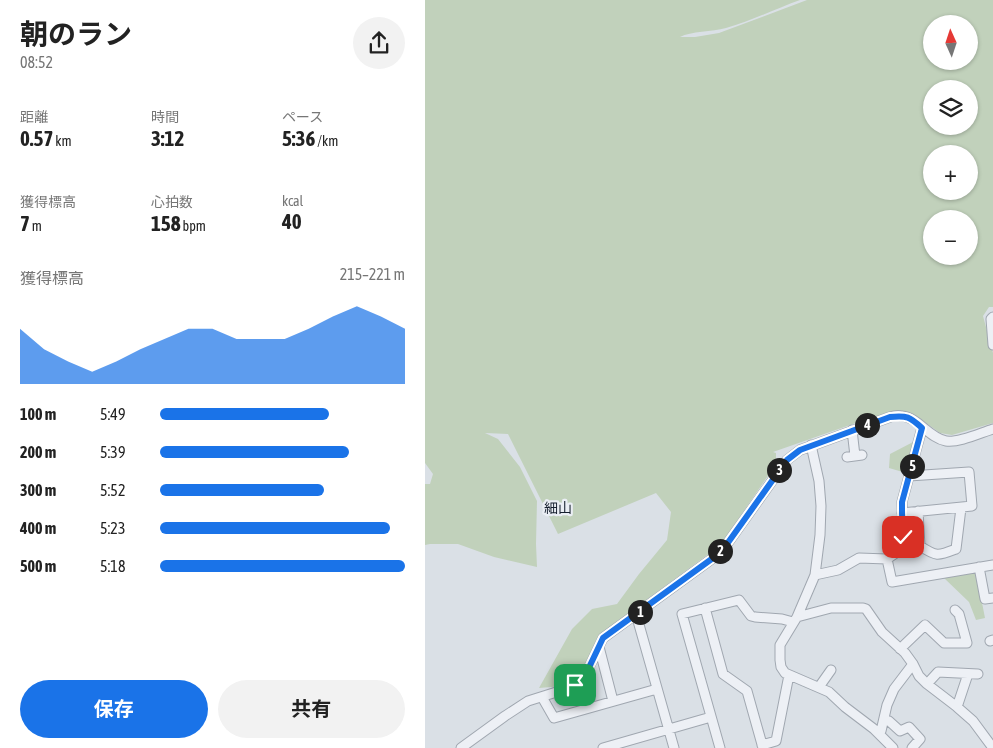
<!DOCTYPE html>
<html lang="ja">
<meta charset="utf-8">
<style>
body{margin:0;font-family:"Asap Condensed","Noto Sans JP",sans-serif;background:#f2f2f2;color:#222;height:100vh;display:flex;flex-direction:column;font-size:19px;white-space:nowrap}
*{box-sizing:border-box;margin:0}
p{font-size:16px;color:#767676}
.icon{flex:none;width:28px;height:28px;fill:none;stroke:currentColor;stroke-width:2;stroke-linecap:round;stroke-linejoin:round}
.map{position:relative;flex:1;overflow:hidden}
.drawer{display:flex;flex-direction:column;background:#fff;width:425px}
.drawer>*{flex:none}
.needle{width:32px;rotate:357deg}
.buttons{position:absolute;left:498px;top:15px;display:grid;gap:10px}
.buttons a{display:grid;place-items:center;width:55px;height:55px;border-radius:50%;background:#fff;box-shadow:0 1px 4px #0004;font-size:25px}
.pin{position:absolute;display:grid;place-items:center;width:42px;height:42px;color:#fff;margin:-21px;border-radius:10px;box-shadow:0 2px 8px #0006}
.km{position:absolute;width:25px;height:25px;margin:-12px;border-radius:50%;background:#222;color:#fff;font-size:14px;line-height:25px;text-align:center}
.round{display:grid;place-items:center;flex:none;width:52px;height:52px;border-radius:26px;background:#f2f2f2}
.summary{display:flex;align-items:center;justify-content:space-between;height:85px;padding:0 20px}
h1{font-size:28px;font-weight:700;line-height:38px}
.figures{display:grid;grid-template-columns:repeat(3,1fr);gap:8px;height:85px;padding:5px 20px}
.figures div{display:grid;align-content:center}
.figures b{font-size:21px;font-weight:700}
.figures small{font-size:14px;font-weight:400}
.figures p{font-size:14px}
.chart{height:140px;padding:10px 20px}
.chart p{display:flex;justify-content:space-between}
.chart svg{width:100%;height:90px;margin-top:5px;fill:#1a73e8;opacity:.7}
.button{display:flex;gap:10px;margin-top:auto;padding:10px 20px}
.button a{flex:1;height:58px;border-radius:30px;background:#1a73e8;color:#fff;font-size:20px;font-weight:700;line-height:58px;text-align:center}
.button a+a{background:#f2f2f2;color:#222}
ul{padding:0 20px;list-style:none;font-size:16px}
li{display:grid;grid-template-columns:80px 60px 1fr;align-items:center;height:38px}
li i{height:12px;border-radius:6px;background:#1a73e8}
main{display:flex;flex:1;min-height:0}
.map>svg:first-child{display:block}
.green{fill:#c1d1bb;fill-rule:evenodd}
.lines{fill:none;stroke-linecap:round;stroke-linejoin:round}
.minor-casing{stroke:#a0a7b0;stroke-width:11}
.minor{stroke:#edf0f5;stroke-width:9}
.route-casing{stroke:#fff;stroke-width:10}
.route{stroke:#1a73e8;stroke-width:6}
.labels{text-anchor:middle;stroke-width:4.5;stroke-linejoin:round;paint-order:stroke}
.neighbourhood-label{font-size:14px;fill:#161f2e;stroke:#eaeef4}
</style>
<main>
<section class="drawer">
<div class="summary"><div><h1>朝のラン</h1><p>08:52</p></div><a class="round"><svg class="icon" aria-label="share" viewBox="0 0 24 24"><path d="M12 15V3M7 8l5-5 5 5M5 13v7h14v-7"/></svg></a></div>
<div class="figures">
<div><p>距離</p><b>0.57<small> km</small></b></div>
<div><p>時間</p><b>3:12</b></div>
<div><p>ペース</p><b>5:36<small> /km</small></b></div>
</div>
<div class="figures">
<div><p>獲得標高</p><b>7<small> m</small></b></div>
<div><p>心拍数</p><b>158<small> bpm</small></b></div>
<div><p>kcal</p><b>40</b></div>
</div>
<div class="chart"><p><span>獲得標高</span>215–221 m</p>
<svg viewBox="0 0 160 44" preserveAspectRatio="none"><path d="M0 44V17L10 27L20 33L30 38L40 33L50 27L60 22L70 17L80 17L90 22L100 22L110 22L120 17L130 11L140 6L150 11L160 17V44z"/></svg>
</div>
<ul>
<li><b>100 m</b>5:49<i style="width:69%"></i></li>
<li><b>200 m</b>5:39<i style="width:77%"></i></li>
<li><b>300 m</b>5:52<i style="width:67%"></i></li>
<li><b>400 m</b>5:23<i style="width:94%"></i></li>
<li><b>500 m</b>5:18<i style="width:100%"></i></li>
</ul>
<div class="button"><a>保存</a><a>共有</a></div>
</section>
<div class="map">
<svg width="568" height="748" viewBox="0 0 568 748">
<rect width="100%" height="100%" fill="#dae0e6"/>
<path class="green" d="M 0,0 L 375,0 C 350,9 326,21 301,28 C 287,32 266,31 255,37 L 270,37 L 294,33 L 382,0 L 568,0 L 568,307 L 564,307 L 558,316 L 568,353 L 568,423 L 527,435 L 515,433 L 490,415 L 472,413 L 448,417 L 348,452 L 351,453 L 351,464 L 299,540 L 289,550 L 213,606 L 182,632 L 155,676 L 148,681 L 138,686 L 114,688 L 147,629 L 167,609 L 192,604 L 214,574 L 242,540 L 246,512 L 231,493 L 133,534 L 83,434 L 60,433 L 73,439 L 95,467 L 112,501 L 111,544 L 112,567 L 69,557 L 33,544 L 5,544 L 0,545 L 0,484 L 5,484 L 8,474 L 0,463 ZM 506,24 L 544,24 L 544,61 L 506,61 ZM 506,89 L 544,89 L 544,126 L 506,126 ZM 506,154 L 544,154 L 544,191 L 506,191 ZM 506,219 L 544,219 L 544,256 L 506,256 Z
M 490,441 L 481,473 L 464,468 L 465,454 Z
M 551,572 L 560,618 L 551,620 L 544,602 L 519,578 Z"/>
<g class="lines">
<g class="minor-casing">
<path id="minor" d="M 568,317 L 566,319 L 568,345
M 427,430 L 430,456
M 386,445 L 394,481 L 396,506 L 395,535 L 390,575 L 372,617 L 355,645 L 355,660 L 356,667 L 360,673 L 404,692 L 420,707 L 449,729 L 468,748
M 422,457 L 437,455
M 493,511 L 495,546 C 512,557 513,556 531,549 L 536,508
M 477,513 L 547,506 L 544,472 L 484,476
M 462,559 L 471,553 L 478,537 L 477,502 L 497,428
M 554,567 L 560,599 L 568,598
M 390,575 L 413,570 L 434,558 L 462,559 L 467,582 L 568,565
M 280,608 L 298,674 L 322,691 L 338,748
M 211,614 L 249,748
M 372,617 L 406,608 L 438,608 L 441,609 L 457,632 L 480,653 L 488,664 L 494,676 L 502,684 L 532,707 L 548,721 L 568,748
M 565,641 L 568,640
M 174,647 L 188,701
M 475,649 L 500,625 L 519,643 L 542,643 L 534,614 L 530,610
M 502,684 L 513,672 L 553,674
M 394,687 L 406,670
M 117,697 L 129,718 L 232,689
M 532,707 L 543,674
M 459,721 L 464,721 L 475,731 L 484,727 L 495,739 L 487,748
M 456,731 L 462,705 L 469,689 L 488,664
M 337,745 L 351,741 L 364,675
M 36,748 L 80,716 L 103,701 L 141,689 L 150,685 L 160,676 L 178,638 L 288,558 L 302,544 L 362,460 L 375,450 L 465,417 C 468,416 473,415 477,416 C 493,417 504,438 521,441 C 534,443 555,433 568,429
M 178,748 L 286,717
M 295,748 L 257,614 L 314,600 L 326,616 L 330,617 L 357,619 L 368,622"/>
</g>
<use href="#minor" class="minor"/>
</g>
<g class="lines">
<g class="route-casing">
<path id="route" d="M 150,685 L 160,676 L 178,638 L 288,558 L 302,544 L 362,460 L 375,450 L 465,417 C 482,415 485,417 497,428 L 477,502 L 477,513 L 478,537"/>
</g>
<use href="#route" class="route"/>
</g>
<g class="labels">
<g class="neighbourhood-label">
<text x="133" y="513">細山</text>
</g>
</g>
</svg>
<div class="buttons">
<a><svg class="needle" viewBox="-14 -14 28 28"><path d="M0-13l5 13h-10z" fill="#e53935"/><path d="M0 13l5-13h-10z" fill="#767676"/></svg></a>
<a><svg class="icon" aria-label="layers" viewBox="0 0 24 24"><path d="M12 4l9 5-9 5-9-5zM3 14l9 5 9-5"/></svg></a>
<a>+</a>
<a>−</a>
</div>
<div class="pin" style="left:150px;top:685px;background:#1e9e55"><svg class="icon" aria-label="arrive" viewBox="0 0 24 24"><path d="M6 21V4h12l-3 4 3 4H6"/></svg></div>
<div class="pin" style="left:478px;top:537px;background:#d93025"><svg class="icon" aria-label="check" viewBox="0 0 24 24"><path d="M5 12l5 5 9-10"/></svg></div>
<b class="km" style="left:215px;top:612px">1</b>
<b class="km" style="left:295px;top:551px">2</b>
<b class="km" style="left:354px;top:470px">3</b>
<b class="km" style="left:442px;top:425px">4</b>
<b class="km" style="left:487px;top:466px">5</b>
</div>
</main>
